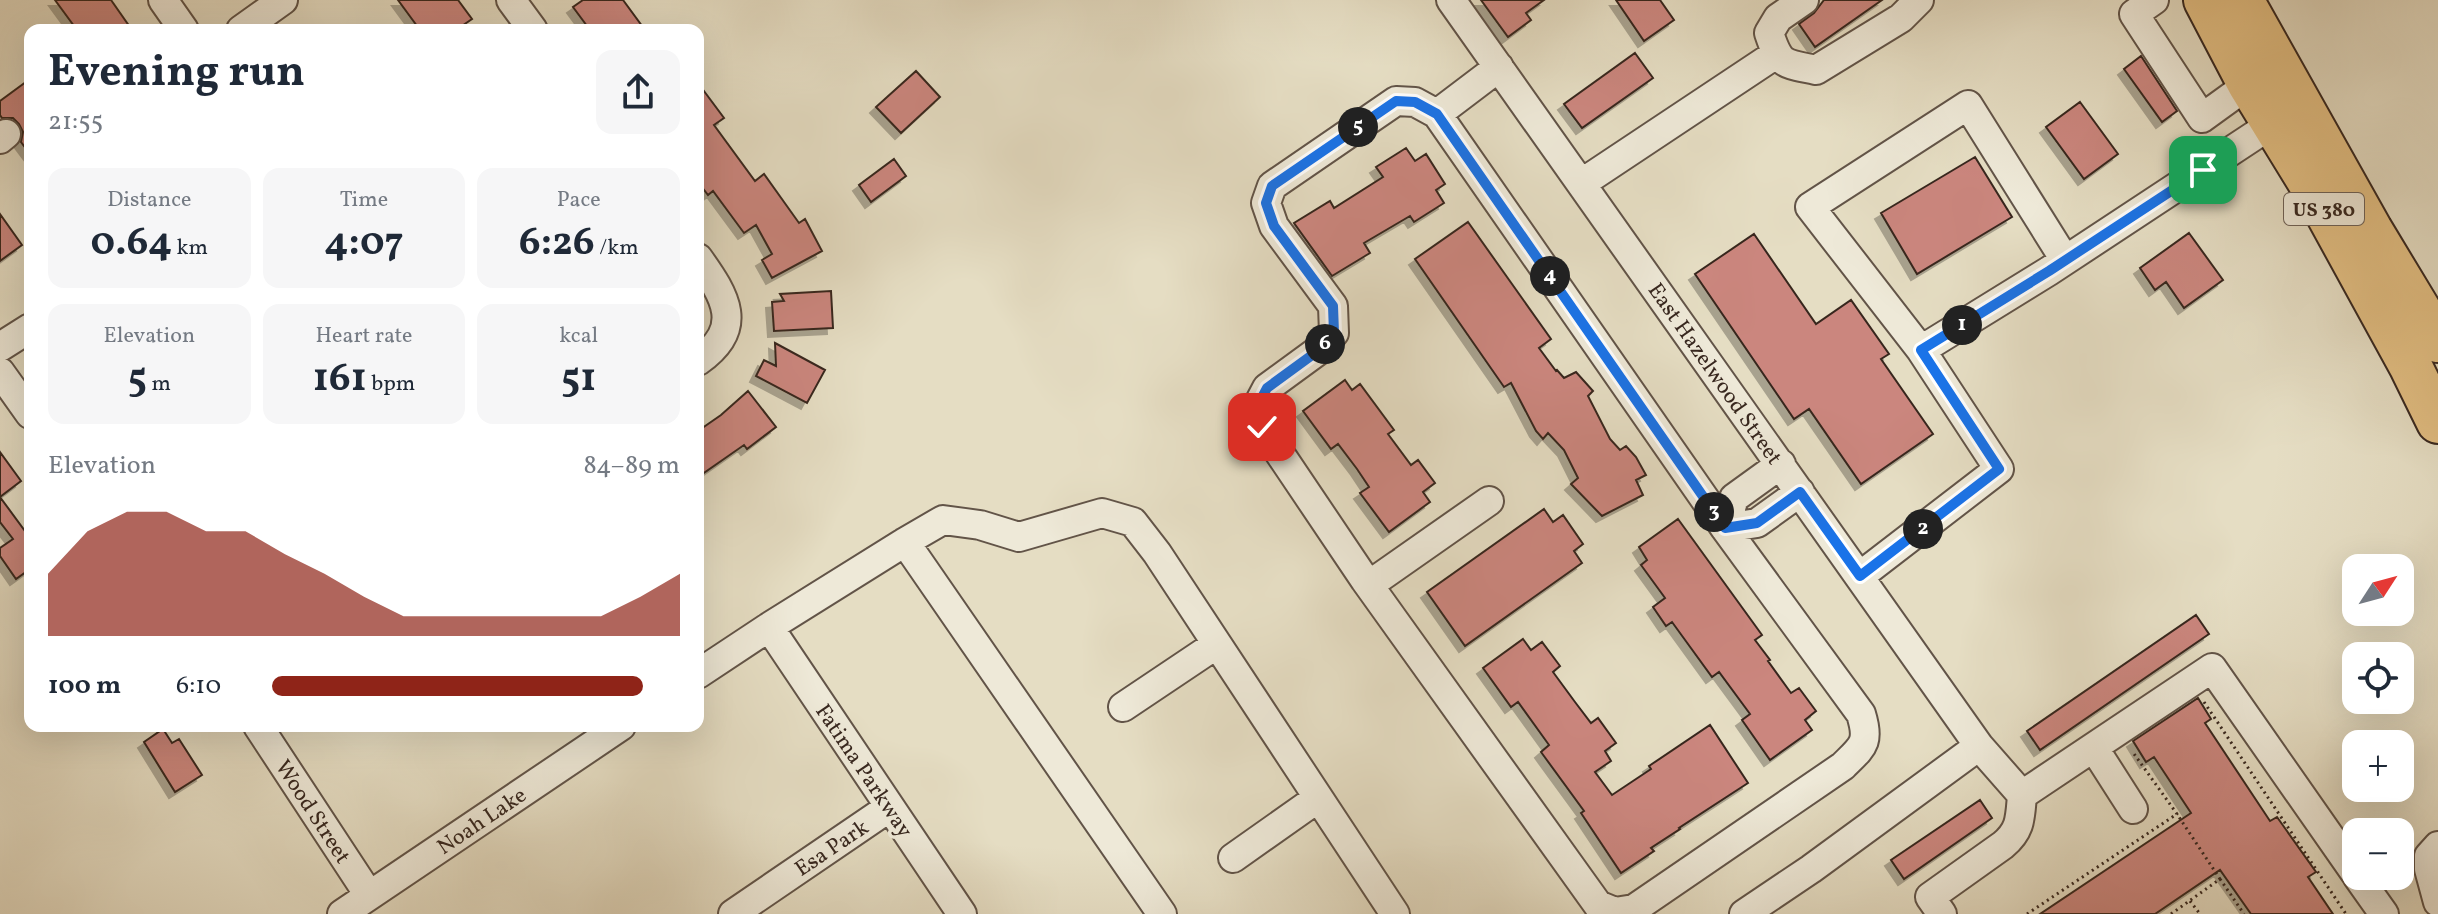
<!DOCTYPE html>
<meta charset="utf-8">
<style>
body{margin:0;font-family:Vollkorn,serif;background:#f6f6f7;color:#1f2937;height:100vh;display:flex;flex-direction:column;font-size:30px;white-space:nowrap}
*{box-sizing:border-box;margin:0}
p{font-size:26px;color:#747a83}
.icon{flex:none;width:44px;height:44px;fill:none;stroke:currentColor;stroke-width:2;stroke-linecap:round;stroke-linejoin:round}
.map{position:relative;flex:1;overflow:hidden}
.details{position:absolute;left:24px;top:24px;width:680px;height:708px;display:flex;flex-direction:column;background:#fff;border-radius:16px;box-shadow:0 8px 32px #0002}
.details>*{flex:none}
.needle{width:52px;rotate:54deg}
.controls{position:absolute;left:2342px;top:554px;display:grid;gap:16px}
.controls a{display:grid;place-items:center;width:72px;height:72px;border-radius:16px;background:#fff;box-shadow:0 8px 32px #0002;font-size:40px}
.pin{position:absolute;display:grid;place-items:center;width:68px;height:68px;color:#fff;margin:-34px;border-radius:16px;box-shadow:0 4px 12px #0006}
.km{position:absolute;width:40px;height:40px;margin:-20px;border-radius:50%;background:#222;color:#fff;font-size:22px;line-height:40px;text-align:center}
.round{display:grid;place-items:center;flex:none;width:84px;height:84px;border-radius:16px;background:#f6f6f7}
.head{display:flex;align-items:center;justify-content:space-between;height:136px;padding:0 24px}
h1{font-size:44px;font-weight:700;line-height:60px}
.figures{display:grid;grid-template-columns:repeat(3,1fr);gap:12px;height:136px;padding:8px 24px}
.figures div{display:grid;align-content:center;border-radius:16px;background:#f6f6f7;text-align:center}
.figures b{font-size:40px;font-weight:700}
.figures small{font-size:22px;font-weight:400}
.figures p{font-size:22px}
.chart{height:224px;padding:16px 24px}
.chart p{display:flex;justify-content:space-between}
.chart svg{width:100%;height:144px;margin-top:8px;fill:#8f2418;opacity:.7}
ul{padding:0 24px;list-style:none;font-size:26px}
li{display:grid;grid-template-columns:128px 96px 1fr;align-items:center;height:60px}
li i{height:20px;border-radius:10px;background:#8f2418}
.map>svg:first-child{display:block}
.building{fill:#cb867e;stroke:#37271f;stroke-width:2;filter:url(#shadow)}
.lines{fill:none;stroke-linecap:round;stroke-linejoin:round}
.minor-casing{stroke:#625448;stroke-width:32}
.highway-casing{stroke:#37271f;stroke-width:46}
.path{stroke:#37271f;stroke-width:3;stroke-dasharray:2 4;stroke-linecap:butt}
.minor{stroke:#eee9d8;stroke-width:28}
.highway{stroke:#e2be82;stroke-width:42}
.route-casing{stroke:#fff;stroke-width:16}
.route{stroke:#1a73e8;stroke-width:10}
.labels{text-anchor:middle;stroke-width:7;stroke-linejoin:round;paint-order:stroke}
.shield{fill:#eee9d8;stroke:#6e6156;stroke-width:2}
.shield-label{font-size:20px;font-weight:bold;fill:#37271f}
.street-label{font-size:22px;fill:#37271f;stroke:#eee9d8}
</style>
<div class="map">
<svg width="2438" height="914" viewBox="0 0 2438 914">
<defs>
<filter id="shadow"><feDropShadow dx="-6" dy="6" stdDeviation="0" flood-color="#0004"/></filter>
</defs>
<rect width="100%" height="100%" fill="#e5ddc3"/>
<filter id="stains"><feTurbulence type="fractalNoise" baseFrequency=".0025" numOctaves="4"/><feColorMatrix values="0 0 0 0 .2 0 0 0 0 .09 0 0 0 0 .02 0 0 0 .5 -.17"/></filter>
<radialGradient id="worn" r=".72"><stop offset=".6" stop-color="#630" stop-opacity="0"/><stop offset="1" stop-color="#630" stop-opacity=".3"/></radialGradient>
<path class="building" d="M 55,0 L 111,0 L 132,30 L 77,30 Z
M 398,0 L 458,0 L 472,19 L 456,30 L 420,30 Z
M 583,0 L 623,0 L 645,30 L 590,30 L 573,7 Z
M 1481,0 L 1544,0 L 1526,13 L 1531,20 L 1508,37 Z
M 1616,0 L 1660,0 L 1674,20 L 1644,41 Z
M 1824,0 L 1882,0 L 1815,47 L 1799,24 L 1814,13 Z
M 1635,53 L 1653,78 L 1582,128 L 1564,104 Z
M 2141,56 L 2177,111 L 2162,122 L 2124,69 Z
M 916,71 L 940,97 L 901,133 L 876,107 Z
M 30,79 L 30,154 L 21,142 L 23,132 L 19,124 L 13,118 L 2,118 L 0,115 L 0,101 Z
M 698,83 L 724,118 L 714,125 L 755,181 L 764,174 L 799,223 L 805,219 L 822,251 L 772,278 L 762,260 L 772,254 L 756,225 L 744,233 L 713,191 L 708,195 L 698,182 Z
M 2080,102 L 2118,154 L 2084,179 L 2046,127 Z
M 1406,148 L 1415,161 L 1426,154 L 1445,184 L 1436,190 L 1444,203 L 1414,222 L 1410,216 L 1364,243 L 1370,253 L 1332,276 L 1294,223 L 1330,201 L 1334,208 L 1383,177 L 1376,167 Z
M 1975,157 L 2012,217 L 1917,274 L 1881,213 Z
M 894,159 L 906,176 L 871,202 L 859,185 Z
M 0,214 L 22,245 L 0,261 Z
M 1468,222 L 1551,339 L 1539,348 L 1556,371 L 1557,370 L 1564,378 L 1576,372 L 1593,391 L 1588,396 L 1610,439 L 1620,450 L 1626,446 L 1636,457 L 1646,475 L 1636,480 L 1643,495 L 1602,516 L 1571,484 L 1578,478 L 1564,450 L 1548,433 L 1543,439 L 1536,431 L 1511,383 L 1504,387 L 1415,259 Z
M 2189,233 L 2223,280 L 2184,308 L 2166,282 L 2155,290 L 2140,268 Z
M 1754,234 L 1816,324 L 1851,300 L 1889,354 L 1881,359 L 1933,434 L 1861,484 L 1809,409 L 1794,419 L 1695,274 Z
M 831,291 L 833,328 L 774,331 L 772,302 L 784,301 L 780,294 Z
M 775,343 L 825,370 L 807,403 L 756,376 L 764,360 L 776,366 Z
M 1345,380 L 1352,390 L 1360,384 L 1394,430 L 1388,434 L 1411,465 L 1418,460 L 1435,483 L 1423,492 L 1430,502 L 1389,532 L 1360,493 L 1369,487 L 1357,469 L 1338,444 L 1331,449 L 1303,411 Z
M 748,391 L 776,427 L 747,449 L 744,445 L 698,477 L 698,431 L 721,415 Z
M 0,452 L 21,481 L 0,497 Z
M 0,497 L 25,531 L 30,527 L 30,569 L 16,579 L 0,556 L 0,548 L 13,539 L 0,522 Z
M 1544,509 L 1553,522 L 1563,515 L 1583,544 L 1574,551 L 1582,563 L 1465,646 L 1427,592 Z
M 1678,519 L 1762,635 L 1755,640 L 1770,660 L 1768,661 L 1791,693 L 1799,688 L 1816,711 L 1805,720 L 1812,730 L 1770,760 L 1742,720 L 1750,714 L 1719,672 L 1712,677 L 1672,622 L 1666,626 L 1653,607 L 1665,598 L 1641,565 L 1647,560 L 1639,547 Z
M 2196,615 L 2209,634 L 2040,750 L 2027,731 Z
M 1523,639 L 1531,650 L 1542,642 L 1560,666 L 1553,672 L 1575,702 L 1591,723 L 1598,718 L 1616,743 L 1605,751 L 1611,761 L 1595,772 L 1612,795 L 1651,769 L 1649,766 L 1710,725 L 1748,783 L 1679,828 L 1680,829 L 1651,848 L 1654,851 L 1621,873 L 1581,813 L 1584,811 L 1541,752 L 1549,745 L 1518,702 L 1511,707 L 1483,668 Z
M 2198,698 L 2211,719 L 2205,723 L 2270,821 L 2277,817 L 2316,872 L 2308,877 L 2333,914 L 2251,914 L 2220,870 L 2155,914 L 2040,914 L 2191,813 L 2154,757 L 2146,762 L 2133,741 Z
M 163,729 L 172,743 L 179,739 L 202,775 L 175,792 L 144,742 Z
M 1980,800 L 1992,818 L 1904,879 L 1891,860 Z"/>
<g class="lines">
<g class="minor-casing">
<path id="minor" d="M 163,0 L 184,30
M 511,0 L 533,30
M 1451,0 L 1979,746 L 1811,869 L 1744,914
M 1804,0 L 1778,18 L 1769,33 C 1780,66 1783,63 1816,70 L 1901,18 L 1919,0
M 2154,0 L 2134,14 L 2202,118 L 2249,84
M 241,30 L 283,0
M 1396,101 L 1415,102 L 1437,114 L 1725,528 L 1861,714 C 1870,743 1863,746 1843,766 L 1634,909 L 1615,912 L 1598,905 L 1365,580 L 1262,427 L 1257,407 L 1267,388 L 1319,350 L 1334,333 L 1333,306 L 1274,226 L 1266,203 L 1272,186 Z
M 1437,114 L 1499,67
M 0,139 L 6,134
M 1582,183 L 1776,54
M 698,258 C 726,297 745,328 698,361
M 0,347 L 30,328
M 1921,350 L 1810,207 L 1968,105 L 2065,260
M 0,372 L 30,414
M 1781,464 L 1734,498 L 1725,528 L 1757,523 L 1800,492
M 905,542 L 1162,914
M 1860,576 L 1999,469 L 1921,350 L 2049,271 L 2272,124
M 1369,585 L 1489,501
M 769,627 L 962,914
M 698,674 L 769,627 L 905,542 L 943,520 L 980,525 L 1019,537 L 1102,513 L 1133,522 L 1157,553 L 1395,914
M 1123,707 L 1217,644
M 258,726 L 369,895
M 2094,748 L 2133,809
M 2022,795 L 2212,668 L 2356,874
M 2438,846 L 2429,856 L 2429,869 L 2438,902
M 1233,858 L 1318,798
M 2357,876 L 2384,914
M 342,914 L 621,726
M 733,914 L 890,807
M 1942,914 L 1930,897 L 2003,845 C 2021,830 2020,818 2022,795 L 1979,746"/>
</g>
<g class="highway-casing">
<path id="highway" d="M 2205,0 L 2249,84 L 2314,190 L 2411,367 L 2438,422
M 2242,0 L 2371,230 L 2438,341"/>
</g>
<path class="path" d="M 2204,702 L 2346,914
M 2220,879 L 2244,914
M 2190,901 L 2200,914
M 2027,914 L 2177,814 L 2132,751
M 2171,914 L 2220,879 L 2177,814"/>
<use href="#minor" class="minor"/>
<use href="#highway" class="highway"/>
</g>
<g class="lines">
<g class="route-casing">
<path id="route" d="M 1262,427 L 1257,407 L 1267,388 L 1319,350 L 1334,333 L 1333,306 L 1274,226 L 1266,203 L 1272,186 L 1396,101 L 1415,102 L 1437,114 L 1725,528 L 1757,523 L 1800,492 L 1860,576 L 1999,469 L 1921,350 L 2049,271 L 2203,170"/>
</g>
<use href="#route" class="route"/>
</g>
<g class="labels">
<rect class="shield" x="2284" y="193" width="80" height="32" rx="6"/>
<g class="shield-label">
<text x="2324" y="216">US 380</text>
</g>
<g class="street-label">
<text transform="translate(1716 373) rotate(55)" y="8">East Hazelwood Street</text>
<text transform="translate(865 770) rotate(56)" y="8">Fatima Parkway</text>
<text transform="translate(314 811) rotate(57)" y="8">Wood Street</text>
<text transform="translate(481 820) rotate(-34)" y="8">Noah Lake</text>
<text transform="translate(831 847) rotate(-34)" y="8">Esa Park</text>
</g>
</g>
<rect width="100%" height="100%" filter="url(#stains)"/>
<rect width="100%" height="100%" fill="url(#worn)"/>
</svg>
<div class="controls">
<a><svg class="needle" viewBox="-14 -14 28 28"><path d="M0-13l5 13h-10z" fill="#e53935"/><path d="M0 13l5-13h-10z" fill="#747a83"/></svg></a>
<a><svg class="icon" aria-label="locate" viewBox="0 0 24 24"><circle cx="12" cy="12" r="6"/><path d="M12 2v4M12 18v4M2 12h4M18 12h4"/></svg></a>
<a>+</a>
<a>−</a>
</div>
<div class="pin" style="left:2203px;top:170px;background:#1e9e55"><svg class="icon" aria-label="arrive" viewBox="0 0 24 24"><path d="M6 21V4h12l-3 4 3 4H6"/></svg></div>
<div class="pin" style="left:1262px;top:427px;background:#d93025"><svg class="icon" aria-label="check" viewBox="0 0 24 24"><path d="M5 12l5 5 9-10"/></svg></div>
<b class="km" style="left:1962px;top:325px">1</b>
<b class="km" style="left:1923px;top:529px">2</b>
<b class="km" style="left:1714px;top:512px">3</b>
<b class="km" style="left:1550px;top:276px">4</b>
<b class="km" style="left:1358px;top:127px">5</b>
<b class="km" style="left:1325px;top:344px">6</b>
<section class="details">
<div class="head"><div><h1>Evening run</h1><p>21:55</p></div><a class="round"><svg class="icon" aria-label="share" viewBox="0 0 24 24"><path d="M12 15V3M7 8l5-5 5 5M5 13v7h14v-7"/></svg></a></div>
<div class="figures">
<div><p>Distance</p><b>0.64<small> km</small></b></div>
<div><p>Time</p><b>4:07</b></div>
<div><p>Pace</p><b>6:26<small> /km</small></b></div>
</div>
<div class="figures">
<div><p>Elevation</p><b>5<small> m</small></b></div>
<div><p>Heart rate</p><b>161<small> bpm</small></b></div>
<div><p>kcal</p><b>51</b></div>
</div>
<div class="chart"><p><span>Elevation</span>84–89 m</p>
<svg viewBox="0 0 160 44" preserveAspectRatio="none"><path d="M0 44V25L10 12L20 6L30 6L40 12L50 12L60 19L70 25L80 32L90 38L100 38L110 38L120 38L130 38L140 38L150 32L160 25V44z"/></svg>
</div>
<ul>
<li><b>100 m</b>6:10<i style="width:91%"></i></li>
</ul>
</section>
</div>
